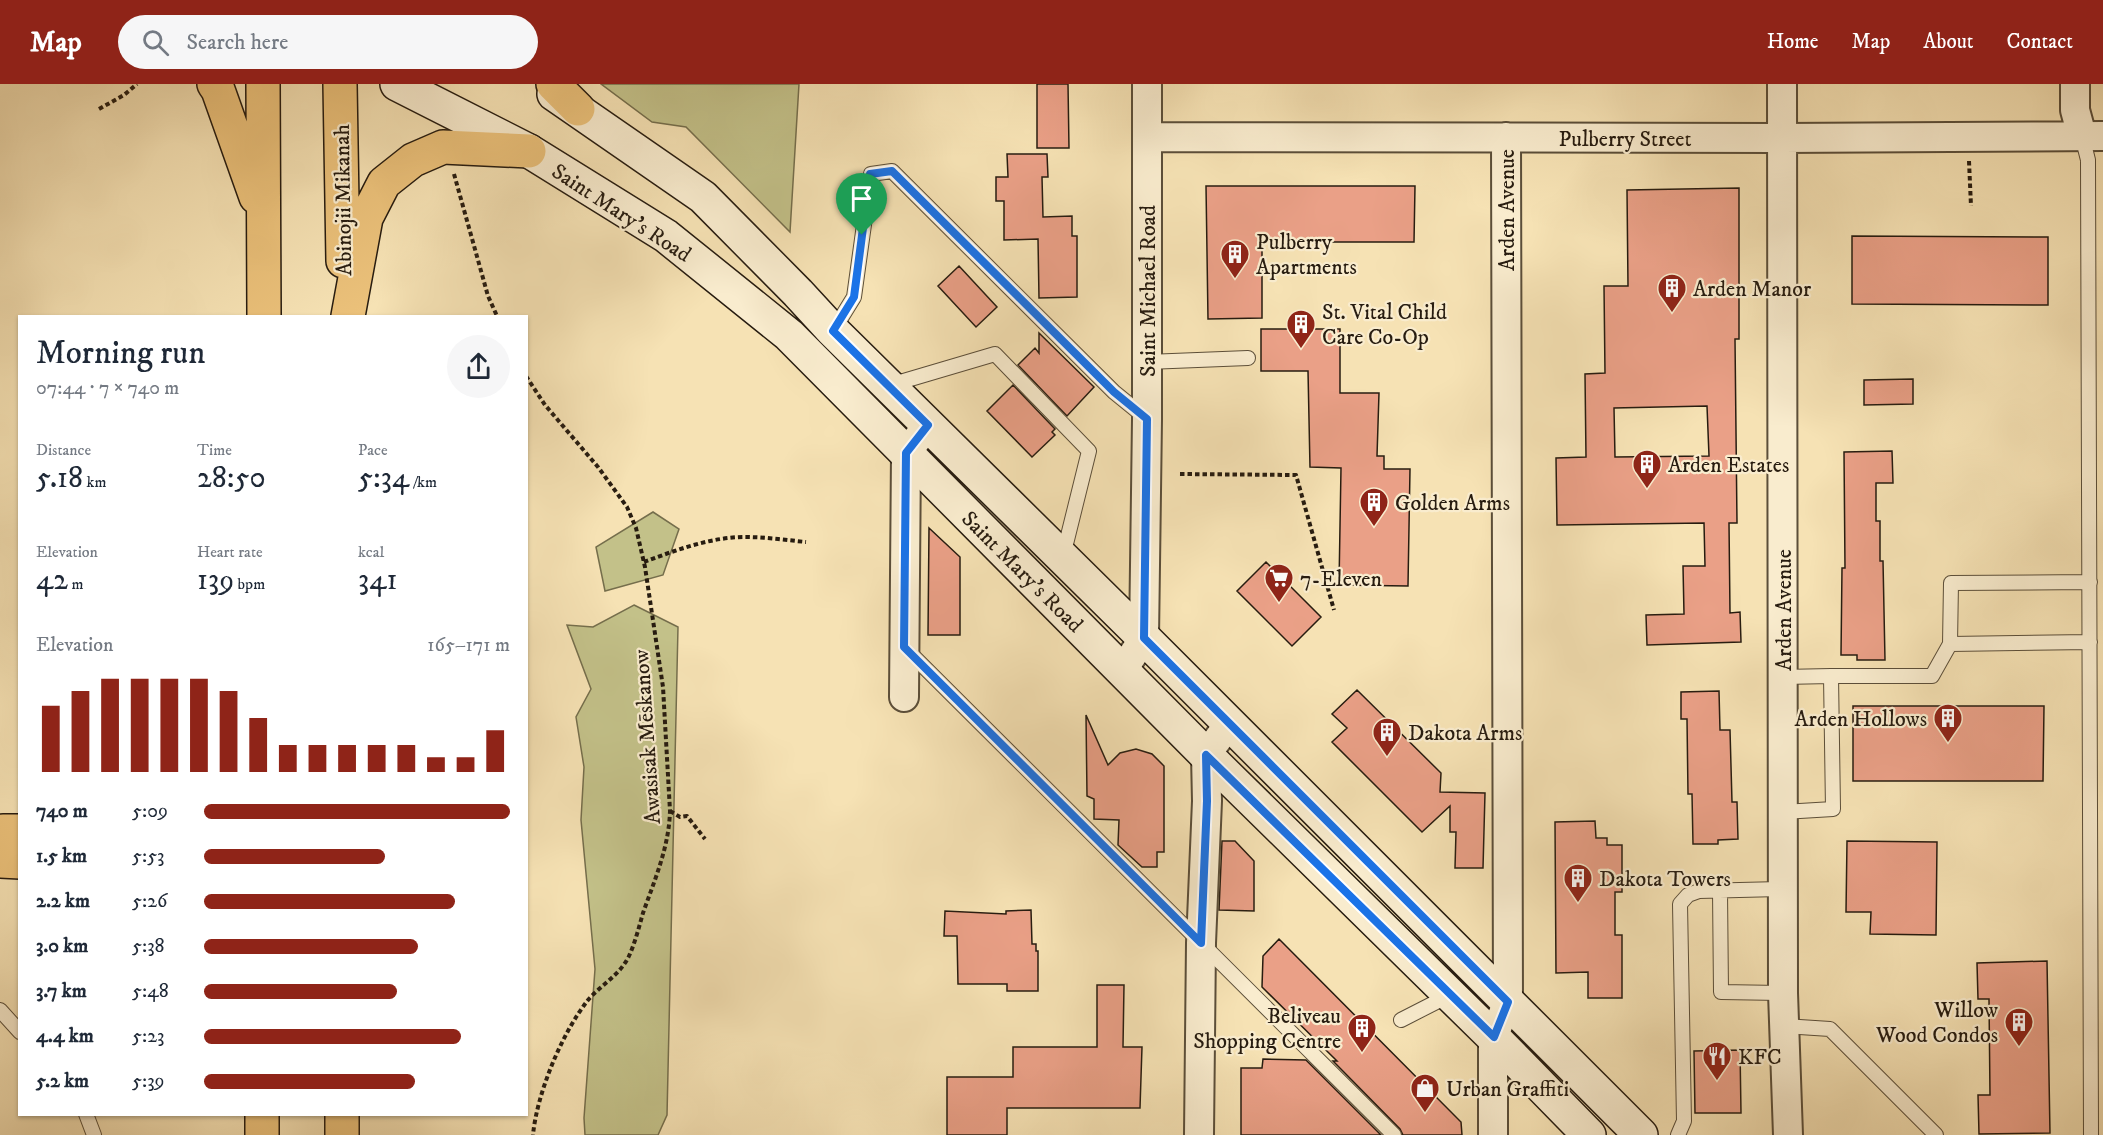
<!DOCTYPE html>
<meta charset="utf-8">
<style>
body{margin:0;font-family:"IM FELL DW Pica",serif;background:#f6f6f7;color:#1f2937;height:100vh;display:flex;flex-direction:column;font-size:22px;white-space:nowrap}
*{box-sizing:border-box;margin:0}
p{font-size:20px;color:#747a83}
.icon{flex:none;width:33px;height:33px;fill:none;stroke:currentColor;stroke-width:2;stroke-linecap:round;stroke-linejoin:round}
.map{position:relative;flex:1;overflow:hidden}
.panel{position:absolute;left:18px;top:231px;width:510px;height:801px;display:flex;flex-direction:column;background:#fff;border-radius:0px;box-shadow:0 2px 4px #0004}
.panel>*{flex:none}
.pin{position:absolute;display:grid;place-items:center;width:51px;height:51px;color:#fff;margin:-62px -26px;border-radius:50% 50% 50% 0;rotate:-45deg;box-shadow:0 0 6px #0007}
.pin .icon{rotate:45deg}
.round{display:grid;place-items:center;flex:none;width:63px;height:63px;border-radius:32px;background:#f6f6f7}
.head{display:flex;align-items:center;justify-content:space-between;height:102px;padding:0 18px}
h1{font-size:33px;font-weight:600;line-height:45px}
.metrics{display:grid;grid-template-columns:repeat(3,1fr);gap:9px;height:102px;padding:6px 18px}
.metrics div{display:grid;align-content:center}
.metrics b{font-size:30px;font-weight:600}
.metrics small{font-size:16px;font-weight:400}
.metrics p{font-size:16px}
.chart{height:168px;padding:12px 18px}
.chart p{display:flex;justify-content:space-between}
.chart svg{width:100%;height:108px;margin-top:6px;stroke:#8f2418;stroke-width:6}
ul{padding:0 18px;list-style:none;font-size:20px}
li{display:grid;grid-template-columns:96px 72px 1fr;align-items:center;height:45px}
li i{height:15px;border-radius:8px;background:#8f2418}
header{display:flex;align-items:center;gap:36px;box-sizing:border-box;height:84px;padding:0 30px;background:#8f2418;color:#fff}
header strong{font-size:28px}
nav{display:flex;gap:33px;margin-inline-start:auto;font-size:21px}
.search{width:420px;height:54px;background:#f6f6f7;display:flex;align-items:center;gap:15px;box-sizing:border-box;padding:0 21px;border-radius:33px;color:#747a83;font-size:22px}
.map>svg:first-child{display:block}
.green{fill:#c3c189;stroke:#756e4c;stroke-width:1.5}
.building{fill:#eaa087;stroke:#271c10;stroke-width:1.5;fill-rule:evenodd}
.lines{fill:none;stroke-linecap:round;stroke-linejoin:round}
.lane-casing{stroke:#5b4e39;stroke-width:16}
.street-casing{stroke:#5b4e39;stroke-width:32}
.secondary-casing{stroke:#271c10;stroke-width:36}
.primary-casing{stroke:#271c10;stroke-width:36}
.path{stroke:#271c10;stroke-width:4;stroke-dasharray:4.5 3;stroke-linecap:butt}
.lane{stroke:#f9ecce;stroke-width:14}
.street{stroke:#f9ecce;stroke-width:28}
.secondary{stroke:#f9ecce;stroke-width:33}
.primary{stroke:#ebc17a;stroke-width:33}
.route-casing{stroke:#fff;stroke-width:12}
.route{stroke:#1a73e8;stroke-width:8}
.labels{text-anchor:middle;stroke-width:4.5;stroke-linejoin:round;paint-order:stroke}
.street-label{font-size:22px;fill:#271c10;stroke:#f9ecce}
.poi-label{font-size:22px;fill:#271c10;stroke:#f9ecce;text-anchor:start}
</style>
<header>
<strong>Map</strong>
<div class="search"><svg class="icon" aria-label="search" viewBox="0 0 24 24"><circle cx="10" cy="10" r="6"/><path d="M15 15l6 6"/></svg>Search here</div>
<nav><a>Home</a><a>Map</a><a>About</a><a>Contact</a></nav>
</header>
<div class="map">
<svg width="2103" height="1051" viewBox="0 0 2103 1051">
<rect width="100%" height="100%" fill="#f6e2b4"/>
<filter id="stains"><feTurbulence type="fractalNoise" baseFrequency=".00333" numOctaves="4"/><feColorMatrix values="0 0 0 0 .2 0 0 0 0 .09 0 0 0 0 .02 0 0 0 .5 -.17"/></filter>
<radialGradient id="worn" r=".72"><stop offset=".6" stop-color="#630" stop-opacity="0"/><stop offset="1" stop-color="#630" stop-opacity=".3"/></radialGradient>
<path class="green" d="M 601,0 L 799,0 L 790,148 L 686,43 L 652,38 Z
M 653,428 L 679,445 L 663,491 L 605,507 L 596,463 Z
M 634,521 L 678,543 L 667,1031 L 658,1051 L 585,1051 L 584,1034 L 595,885 L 581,736 L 584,683 L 576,633 L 591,605 L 567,541 L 593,543 Z"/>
<path class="building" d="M 1037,0 L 1068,0 L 1069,64 L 1037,64 Z
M 1007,70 L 1047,70 L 1048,93 L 1042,93 L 1043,133 L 1072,132 L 1072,152 L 1077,152 L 1077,213 L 1039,214 L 1038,155 L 1004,156 L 1004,117 L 996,117 L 996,93 L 1008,93 Z
M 1206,102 L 1415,102 L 1414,158 L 1262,158 L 1262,234 L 1208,235 Z
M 1739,104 L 1739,255 L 1735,255 L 1737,439 L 1729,439 L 1730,529 L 1740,528 L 1741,558 L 1647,561 L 1646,531 L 1684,530 L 1683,482 L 1705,482 L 1704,439 L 1557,441 L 1556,374 L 1586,373 L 1585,290 L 1605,289 L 1604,202 L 1628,202 L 1627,106 ZM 1707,322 L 1709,372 L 1615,373 L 1614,324 Z
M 1852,152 L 2048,153 L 2048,221 L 1852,220 Z
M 959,182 L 997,223 L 976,243 L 938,202 Z
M 1261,245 L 1340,245 L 1340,309 L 1379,309 L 1377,372 L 1384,372 L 1384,385 L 1410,385 L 1408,502 L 1339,501 L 1341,384 L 1310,383 L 1308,287 L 1261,287 Z
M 1039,249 L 1094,303 L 1067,332 L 1018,281 L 1035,264 L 1039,269 Z
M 1913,295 L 1913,320 L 1864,321 L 1864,296 Z
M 1013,301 L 1055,345 L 1052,348 L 1055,351 L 1032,373 L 987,327 Z
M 1892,367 L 1893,399 L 1876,399 L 1876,437 L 1880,437 L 1880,477 L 1883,477 L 1885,576 L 1857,576 L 1857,571 L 1841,571 L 1842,484 L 1845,484 L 1844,368 Z
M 929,444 L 960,473 L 960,551 L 928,551 Z
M 1266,478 L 1321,533 L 1292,562 L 1237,507 Z
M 1357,606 L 1441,689 L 1440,708 L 1485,709 L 1483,784 L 1455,784 L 1456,748 L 1450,748 L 1450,722 L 1422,748 L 1332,658 L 1347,644 L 1332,630 Z
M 1719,607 L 1720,646 L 1730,646 L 1732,718 L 1737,718 L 1738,755 L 1718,756 L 1718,760 L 1693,760 L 1692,710 L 1688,710 L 1687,635 L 1681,635 L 1681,608 Z
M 1853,622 L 2044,622 L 2043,697 L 1853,697 Z
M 1086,631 L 1108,681 L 1120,669 L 1136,665 L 1152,670 L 1164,682 L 1164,768 L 1157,768 L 1157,783 L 1142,783 L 1118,761 L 1119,736 L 1094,735 L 1094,715 L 1087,712 Z
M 1595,737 L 1596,754 L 1607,754 L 1607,761 L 1622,761 L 1622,808 L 1615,808 L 1615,851 L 1622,851 L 1622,914 L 1588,914 L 1588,888 L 1556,889 L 1555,738 Z
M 1222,757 L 1235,757 L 1254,777 L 1254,827 L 1219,826 Z
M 1847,757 L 1937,758 L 1936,851 L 1870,850 L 1871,828 L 1846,828 Z
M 1031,826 L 1032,860 L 1036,860 L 1036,867 L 1038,867 L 1038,907 L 1007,907 L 1007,900 L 958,900 L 957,852 L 944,852 L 945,827 L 1006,830 L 1006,827 Z
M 1279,855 L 1461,1038 L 1462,1051 L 1403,1051 L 1400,1045 L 1333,977 L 1337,977 L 1262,903 L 1263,872 Z
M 2047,877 L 2050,1049 L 1979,1050 L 1978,1011 L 1990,1011 L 1989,915 L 1978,915 L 1977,879 Z
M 1097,901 L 1124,901 L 1123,963 L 1142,963 L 1140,1024 L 1007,1024 L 1007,1051 L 947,1051 L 947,993 L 1013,993 L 1013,963 L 1097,963 Z
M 1740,966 L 1741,1029 L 1695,1029 L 1694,967 Z
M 1263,975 L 1306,976 L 1381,1051 L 1241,1051 L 1241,984 L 1262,984 Z"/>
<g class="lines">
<g class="lane-casing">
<path id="lane" d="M 2082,52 L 2088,76 L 2091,1051
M 833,247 L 854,213 L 871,90 L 892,87 L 1114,308 L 1146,334
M 1147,278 L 1248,274
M 890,301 L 995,270 L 1089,367 L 1063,472
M 2090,498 L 1951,499 L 1950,560 L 2090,558
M 906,565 L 1394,1051
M 1831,592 L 1932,592 L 1950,560
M 1783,593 L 1831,592 L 1833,725 L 1783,728
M 1720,807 L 1721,908 L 1783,909
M 0,926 L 20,948
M 1401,936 L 1450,911
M 1784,942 L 1830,945 L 1936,1051
M 86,1030 L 94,1051
M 1678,1051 L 1684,1037 L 1680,820 L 1688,811 L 1699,807 L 1783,805"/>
</g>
<g class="street-casing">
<path id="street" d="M 1782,0 L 1783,909 L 1788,1051
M 2075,0 L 2075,26 L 2082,52
M 1147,53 L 1783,54 L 2103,52
M 1122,587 L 1144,554 L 1147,335 L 1147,0
M 904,613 L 906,369 L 928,341
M 1199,1051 L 1201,859 L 1207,717 L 1206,671 L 1229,640
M 1493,1051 L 1493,953 L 1508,918 L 1506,53"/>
</g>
<g class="secondary-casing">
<path id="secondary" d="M 397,0 L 529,67 L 666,152 L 789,251 L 1206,671 L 1493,953 L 1589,1051
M 554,10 L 703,113 L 798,209 L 833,247 L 1144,554 L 1641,1051"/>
</g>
<g class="primary-casing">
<path id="primary" d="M 214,0 L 218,6 L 256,113
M 263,0 L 264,232
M 340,0 L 343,177
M 553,0 L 578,25
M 348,232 L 366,134 L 384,99 L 413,76 L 443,63 L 529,67
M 0,749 L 3,747 L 20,747
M 0,777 L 20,778
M 262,1030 L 262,1051
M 342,1051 L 342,1030"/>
</g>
<path class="path" d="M 99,25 L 124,11 L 137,0
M 1969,77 L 1971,122
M 454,90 L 488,212 L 497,232
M 526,292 L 545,321 L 598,383 L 627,423 L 636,444 L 645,483 L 663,603 L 670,727 C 669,763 655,795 643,829 C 639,843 635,859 629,872 C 620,891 601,901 588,916 C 562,949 537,1009 533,1051
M 1180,390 L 1296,391 L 1334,526
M 644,478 C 676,466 711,453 745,453 C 765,453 786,456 806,458
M 670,727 L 680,733 L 687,732 L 705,755"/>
<use href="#lane" class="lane"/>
<use href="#street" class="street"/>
<use href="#secondary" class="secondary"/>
<use href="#primary" class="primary"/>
</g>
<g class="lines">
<g class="route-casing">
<path id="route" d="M 892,87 L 1114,308 L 1147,335 L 1144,554 L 1508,918 L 1494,953 L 1206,671 L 1207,717 L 1201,859 L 904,563 L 906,369 L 928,341 L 833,247 L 854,213 L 870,90 Z"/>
</g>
<use href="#route" class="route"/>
</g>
<defs>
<g id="building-pin" transform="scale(1.5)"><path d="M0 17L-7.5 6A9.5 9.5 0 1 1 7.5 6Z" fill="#8f2418" stroke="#f9ecce"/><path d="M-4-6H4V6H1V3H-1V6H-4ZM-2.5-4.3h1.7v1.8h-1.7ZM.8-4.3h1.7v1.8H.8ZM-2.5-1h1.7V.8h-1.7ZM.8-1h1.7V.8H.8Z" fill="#fff"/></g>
<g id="supermarket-pin" transform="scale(1.5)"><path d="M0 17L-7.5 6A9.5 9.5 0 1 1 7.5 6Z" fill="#8f2418" stroke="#f9ecce"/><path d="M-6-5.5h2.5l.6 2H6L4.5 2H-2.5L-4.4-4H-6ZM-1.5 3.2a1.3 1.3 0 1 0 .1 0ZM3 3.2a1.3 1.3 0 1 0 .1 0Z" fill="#fff"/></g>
<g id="restaurant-pin" transform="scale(1.5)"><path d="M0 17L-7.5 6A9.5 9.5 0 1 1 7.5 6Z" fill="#8f2418" stroke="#f9ecce"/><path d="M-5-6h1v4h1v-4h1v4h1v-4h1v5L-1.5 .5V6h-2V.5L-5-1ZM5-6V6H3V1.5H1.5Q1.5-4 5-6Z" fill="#fff"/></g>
<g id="shop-pin" transform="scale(1.5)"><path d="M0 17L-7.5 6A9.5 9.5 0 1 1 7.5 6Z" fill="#8f2418" stroke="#f9ecce"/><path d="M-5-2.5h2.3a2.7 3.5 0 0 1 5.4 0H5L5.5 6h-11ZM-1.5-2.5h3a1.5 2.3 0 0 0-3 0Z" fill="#fff"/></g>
</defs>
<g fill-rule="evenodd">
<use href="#building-pin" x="1235" y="170"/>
<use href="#building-pin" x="1672" y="204"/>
<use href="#building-pin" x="1301" y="240"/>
<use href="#building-pin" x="1647" y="380"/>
<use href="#building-pin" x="1374" y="418"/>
<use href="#supermarket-pin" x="1279" y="494"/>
<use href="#building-pin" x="1948" y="634"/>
<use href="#building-pin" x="1387" y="648"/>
<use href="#building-pin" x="1578" y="794"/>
<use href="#building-pin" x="2019" y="938"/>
<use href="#building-pin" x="1362" y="944"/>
<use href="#restaurant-pin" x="1717" y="972"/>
<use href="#shop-pin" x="1425" y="1004"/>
</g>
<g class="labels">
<g class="street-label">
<text x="1625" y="62">Pulberry Street</text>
<text transform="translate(342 116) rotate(-91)" y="8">Abinojii Mikanah</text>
<text transform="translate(1506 126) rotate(-90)" y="8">Arden Avenue</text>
<text transform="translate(622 128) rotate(33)" y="8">Saint Mary’s Road</text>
<text transform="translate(1147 207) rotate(-90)" y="8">Saint Michael Road</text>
<text transform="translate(1023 487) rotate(45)" y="8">Saint Mary’s Road</text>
<text transform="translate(1783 526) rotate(-90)" y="8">Arden Avenue</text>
<text transform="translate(646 653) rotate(-94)" y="8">Awasisak Mēskanow</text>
</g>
<g class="poi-label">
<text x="1256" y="165">Pulberry<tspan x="1256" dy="25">Apartments</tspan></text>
<text x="1693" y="212">Arden Manor</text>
<text x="1322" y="235">St. Vital Child<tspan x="1322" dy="25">Care Co-Op</tspan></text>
<text x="1668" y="388">Arden Estates</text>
<text x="1395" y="426">Golden Arms</text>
<text x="1300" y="502">7-Eleven</text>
<text x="1927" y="642" text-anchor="end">Arden Hollows</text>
<text x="1408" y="656">Dakota Arms</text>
<text x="1599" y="802">Dakota Towers</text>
<text x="1998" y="933" text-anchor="end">Willow<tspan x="1998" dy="25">Wood Condos</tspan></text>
<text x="1341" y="939" text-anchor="end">Beliveau<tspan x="1341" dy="25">Shopping Centre</tspan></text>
<text x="1738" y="980">KFC</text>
<text x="1446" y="1012">Urban Graffiti</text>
</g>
</g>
<rect width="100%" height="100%" filter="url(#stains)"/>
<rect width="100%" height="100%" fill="url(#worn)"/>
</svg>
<div class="pin" style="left:862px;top:151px;background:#1e9e55"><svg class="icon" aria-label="arrive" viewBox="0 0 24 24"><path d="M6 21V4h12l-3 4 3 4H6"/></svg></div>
<section class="panel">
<div class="head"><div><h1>Morning run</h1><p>07:44 · 7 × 740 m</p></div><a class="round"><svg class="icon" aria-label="share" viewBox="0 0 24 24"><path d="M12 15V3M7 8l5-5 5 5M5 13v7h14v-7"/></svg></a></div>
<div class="metrics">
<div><p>Distance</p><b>5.18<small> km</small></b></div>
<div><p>Time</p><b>28:50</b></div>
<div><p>Pace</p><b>5:34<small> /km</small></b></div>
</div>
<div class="metrics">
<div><p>Elevation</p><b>42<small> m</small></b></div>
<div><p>Heart rate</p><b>139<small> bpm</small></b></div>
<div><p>kcal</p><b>341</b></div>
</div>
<div class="chart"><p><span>Elevation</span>165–171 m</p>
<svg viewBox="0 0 160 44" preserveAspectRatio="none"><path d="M5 44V17M15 44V11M25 44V6M35 44V6M45 44V6M55 44V6M65 44V11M75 44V22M85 44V33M95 44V33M105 44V33M115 44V33M125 44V33M135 44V38M145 44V38M155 44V27"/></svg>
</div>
<ul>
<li><b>740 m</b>5:09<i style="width:100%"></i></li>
<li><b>1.5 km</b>5:53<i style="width:59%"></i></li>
<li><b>2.2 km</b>5:26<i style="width:82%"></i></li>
<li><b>3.0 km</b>5:38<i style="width:70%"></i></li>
<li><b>3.7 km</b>5:48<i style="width:63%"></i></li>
<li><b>4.4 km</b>5:23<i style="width:84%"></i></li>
<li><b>5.2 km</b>5:39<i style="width:69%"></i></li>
</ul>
</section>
</div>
